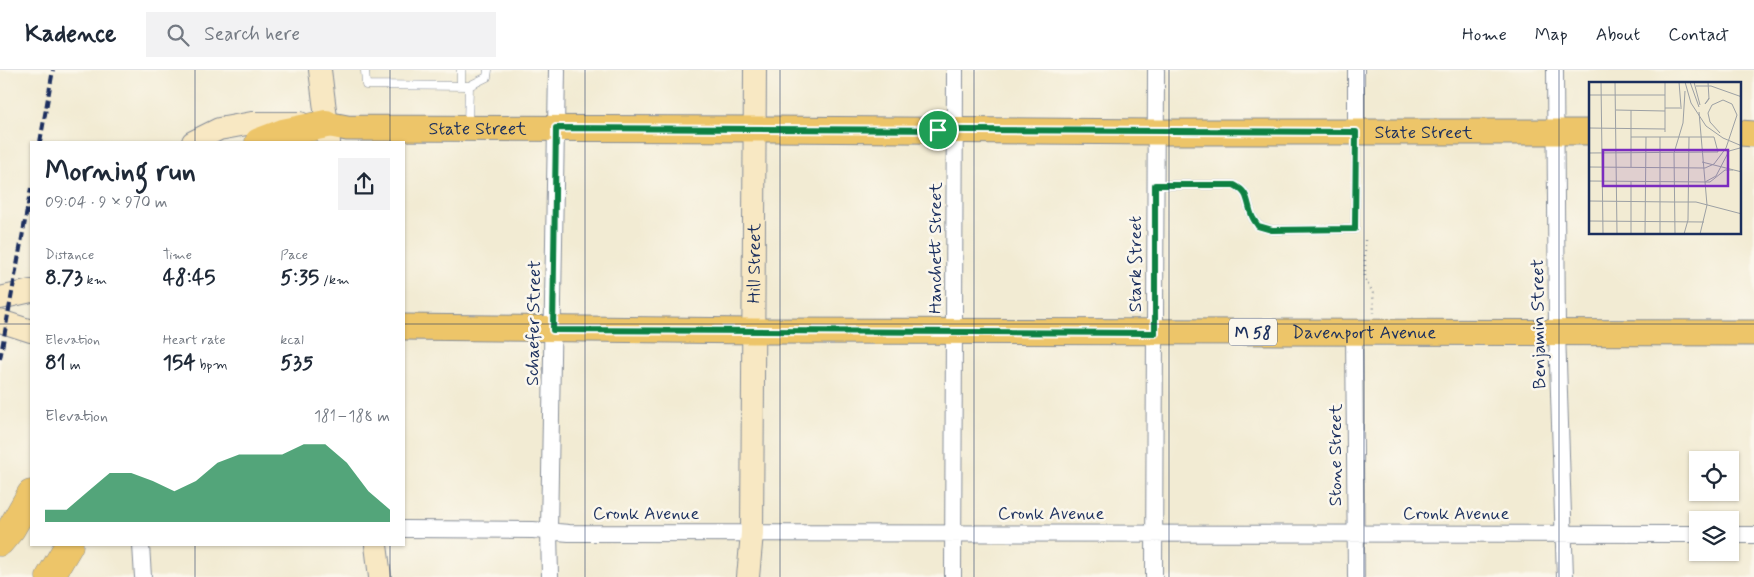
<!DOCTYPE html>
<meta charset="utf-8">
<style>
body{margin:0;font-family:Mynerve,sans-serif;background:#f2f2f3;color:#1f2937;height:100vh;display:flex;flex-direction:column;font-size:19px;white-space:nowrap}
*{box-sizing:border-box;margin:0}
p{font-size:16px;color:#747a83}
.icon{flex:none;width:28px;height:28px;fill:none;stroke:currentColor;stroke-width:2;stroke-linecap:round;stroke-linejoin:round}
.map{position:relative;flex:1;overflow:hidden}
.details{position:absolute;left:30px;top:71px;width:375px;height:405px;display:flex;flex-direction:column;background:#fff;border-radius:0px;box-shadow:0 1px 4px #0004}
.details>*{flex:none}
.controls{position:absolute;left:1689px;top:381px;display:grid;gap:10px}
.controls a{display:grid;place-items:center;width:50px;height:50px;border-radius:0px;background:#fff;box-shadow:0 1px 4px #0004;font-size:25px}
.pin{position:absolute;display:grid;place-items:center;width:42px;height:42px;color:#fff;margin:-21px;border:2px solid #fff;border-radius:50%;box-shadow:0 1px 5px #0007}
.round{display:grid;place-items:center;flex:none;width:52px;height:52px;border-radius:0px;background:#f2f2f3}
.overview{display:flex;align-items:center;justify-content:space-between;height:85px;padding:0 15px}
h1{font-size:28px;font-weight:800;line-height:38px}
.metrics{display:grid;grid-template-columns:repeat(3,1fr);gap:8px;height:85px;padding:5px 15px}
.metrics div{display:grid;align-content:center}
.metrics b{font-size:21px;font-weight:800}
.metrics small{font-size:14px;font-weight:400}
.metrics p{font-size:14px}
.chart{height:140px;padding:10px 15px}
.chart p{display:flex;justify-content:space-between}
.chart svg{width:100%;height:90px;margin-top:5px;fill:#0b8043;opacity:.7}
header{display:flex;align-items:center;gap:30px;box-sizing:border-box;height:70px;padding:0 25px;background:#fff;border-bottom:1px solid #e0e1e3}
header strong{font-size:24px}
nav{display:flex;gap:28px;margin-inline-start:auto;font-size:18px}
.search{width:350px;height:45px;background:#f2f2f3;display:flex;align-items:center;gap:12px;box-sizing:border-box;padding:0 18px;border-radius:0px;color:#747a83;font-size:19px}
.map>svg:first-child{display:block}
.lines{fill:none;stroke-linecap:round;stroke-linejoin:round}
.service-casing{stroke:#868d98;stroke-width:9}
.minor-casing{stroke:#868d98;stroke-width:18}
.secondary-casing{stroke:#868d98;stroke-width:24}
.primary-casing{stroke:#868d98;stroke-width:27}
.motorway-casing{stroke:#868d98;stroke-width:29}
.path{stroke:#868d98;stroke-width:2.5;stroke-dasharray:1 4;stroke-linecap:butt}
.service{stroke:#fff;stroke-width:8}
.minor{stroke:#fff;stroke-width:16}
.secondary{stroke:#f8e8c3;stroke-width:22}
.primary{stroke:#edc569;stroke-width:25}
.motorway{stroke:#edc569;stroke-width:28}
.rail{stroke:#1b2f5e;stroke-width:4;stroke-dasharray:8 4;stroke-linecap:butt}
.route-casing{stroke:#fff;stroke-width:10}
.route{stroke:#0b8043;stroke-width:6}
.grid{fill:none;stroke:#1b2f5e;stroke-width:1;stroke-opacity:0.55}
.labels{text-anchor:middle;stroke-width:5;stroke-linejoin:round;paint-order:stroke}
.shield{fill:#fbf7ec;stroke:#5e6b89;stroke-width:1}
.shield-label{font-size:16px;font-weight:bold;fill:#1b2f5e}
.street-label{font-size:18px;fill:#1b2f5e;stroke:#fbf7ec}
.inset-road{fill:none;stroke:#9ca0a4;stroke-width:1}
.view{fill:#7b2cbf;fill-opacity:0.15;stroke:#7b2cbf;stroke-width:2.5}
.inset-edge{fill:none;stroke:#1b2f5e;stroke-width:2.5}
</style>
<header>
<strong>Kadence</strong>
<div class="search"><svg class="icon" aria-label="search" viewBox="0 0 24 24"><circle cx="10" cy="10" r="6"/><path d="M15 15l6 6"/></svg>Search here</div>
<nav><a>Home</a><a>Map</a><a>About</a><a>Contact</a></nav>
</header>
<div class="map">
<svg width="1754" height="507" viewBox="0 0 1754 507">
<rect width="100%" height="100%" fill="#fbf7ec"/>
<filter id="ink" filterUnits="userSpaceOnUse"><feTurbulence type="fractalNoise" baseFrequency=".02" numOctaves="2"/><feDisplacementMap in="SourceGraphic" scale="10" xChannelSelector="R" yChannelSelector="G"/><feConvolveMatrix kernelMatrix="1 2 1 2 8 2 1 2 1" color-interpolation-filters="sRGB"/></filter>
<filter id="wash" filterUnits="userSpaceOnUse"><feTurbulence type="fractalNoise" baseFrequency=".0096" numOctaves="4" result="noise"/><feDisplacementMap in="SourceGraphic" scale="20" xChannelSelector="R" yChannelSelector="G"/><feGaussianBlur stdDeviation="1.12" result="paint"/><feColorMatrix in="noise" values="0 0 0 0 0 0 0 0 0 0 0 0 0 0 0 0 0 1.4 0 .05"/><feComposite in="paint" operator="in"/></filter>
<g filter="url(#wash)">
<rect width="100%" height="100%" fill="#f2ebd3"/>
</g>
<g filter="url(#ink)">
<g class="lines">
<g class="service-casing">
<path id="service" d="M 365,0 L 366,15 L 469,16 L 468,54
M 461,0 L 461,16
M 469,16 L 487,7 L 488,0
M 1156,115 L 1234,115 C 1250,123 1246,131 1252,146 C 1253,149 1256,153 1259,156 L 1273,160 L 1355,159 L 1356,66"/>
</g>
<g class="minor-casing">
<path id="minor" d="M 1555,0 L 1557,262 L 1565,507
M 1356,62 L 1356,0
M 1354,262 L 1356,507
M 404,459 L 533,460 L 569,463 L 1698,464
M 1730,465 L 1754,465
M 141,475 L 143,507
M 550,507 L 549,461 L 557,0
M 953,507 L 955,0
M 1154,507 L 1156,0"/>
</g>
<g class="secondary-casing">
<g id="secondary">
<path d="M 320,0 L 329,72"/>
<path d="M 193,72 L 219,59 L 252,53 L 300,53"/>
<path d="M 0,228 L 31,221"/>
<path d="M 0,251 L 31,261"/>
<path d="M 376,475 L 380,507"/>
<path id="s1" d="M 748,507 L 752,463 L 755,0"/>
</g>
</g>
<g class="primary-casing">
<g id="primary">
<path id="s2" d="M 326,54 L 347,58 L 775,59 L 1155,62 L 1590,62"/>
<path d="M 1740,63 L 1754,64"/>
<path id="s3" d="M 404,257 L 753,261 L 1754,263"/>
</g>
</g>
<g class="motorway-casing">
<path id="motorway" d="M 259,72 L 283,63 L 326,54
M 0,472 L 11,459 L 31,424
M 50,507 L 69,475"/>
</g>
<path class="path" d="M 1365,170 L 1365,210 L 1373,222 L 1374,243"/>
<use href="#service" class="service"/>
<use href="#minor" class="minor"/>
<use href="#secondary" class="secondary"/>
<use href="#primary" class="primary"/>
<use href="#motorway" class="motorway"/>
<path class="rail" d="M 40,72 L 53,0
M 0,289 L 31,118"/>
</g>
</g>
<g class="lines" filter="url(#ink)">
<g class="route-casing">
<path id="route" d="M 556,58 L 1356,62 L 1355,159 L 1272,160 L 1258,156 C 1256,153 1253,149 1252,146 C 1246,131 1250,123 1234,115 L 1155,115 L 1155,263 L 553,260 Z"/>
</g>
<use href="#route" class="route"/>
</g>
<path class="grid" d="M 195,0 L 195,72M 390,0 L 390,72M 585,0 L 585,507M 780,0 L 780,507M 974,0 L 974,507M 1169,0 L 1169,507M 1364,0 L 1364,507M 1559,0 L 1559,507M 0,254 L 31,254M 404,254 L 1754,254M 195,475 L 195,507M 390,475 L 390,507"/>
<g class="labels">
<rect class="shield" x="1229" y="248.5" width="48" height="27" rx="4"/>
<g class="shield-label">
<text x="1253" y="268">M 58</text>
</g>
<g class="street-label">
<text dy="6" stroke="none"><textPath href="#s2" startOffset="152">State Street</textPath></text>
<text dy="6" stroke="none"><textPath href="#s2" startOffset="1098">State Street</textPath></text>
<text transform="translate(935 178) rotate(-90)" y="6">Hanchett Street</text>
<text dy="6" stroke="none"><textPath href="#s1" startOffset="314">Hill Street</textPath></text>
<text transform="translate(1135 194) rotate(-90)" y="6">Stark Street</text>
<text transform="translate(533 253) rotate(-89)" y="6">Schaefer Street</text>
<text transform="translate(1538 254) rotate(-91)" y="6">Benjamin Street</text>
<text dy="6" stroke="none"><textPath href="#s3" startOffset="960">Davenport Avenue</textPath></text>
<text transform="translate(1335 385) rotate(-90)" y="6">Stone Street</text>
<text x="646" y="449">Cronk Avenue</text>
<text x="1051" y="449">Cronk Avenue</text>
<text x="1456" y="449">Cronk Avenue</text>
</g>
</g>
<g transform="translate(1589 12)">
<rect width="152" height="152" fill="#f2ebd3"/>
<path class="inset-road" d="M 12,0 L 14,152M 26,0 L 28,152M 76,0 L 76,50M 90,0 L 92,25M 96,0 L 102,21 L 117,44 L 134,56 L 153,64M 101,0 L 110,25M 105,0 L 111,23M 119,0 L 120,17 L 116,22 L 120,16M 107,4 L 122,4 L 153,15M 0,13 L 76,13M 76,26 L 93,26M 27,28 L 76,29M 42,28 L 42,85M 110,30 L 118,123 L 111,152M 94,41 L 96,9M 0,46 L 76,47M 0,71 L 129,70 L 125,55 L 42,55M 113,80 L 153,90M 125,82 L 137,66 L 148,33 L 143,22 L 134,18 L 123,23 L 119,31 L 121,40 L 131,51M 0,85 L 116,86 L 125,82M 0,99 L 121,100 L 136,88 L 144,88M 116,100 L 127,94 L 140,69 L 151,66M 0,119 L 85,120M 85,120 L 107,120 L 153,132M 0,139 L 115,140M 42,152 L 42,99M 56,152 L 57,55M 71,152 L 71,55M 86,152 L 85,71 L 94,41M 95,152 L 99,138 L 100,55"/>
<path class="view" d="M 14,68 L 139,68 L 139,104 L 14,104 Z"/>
<rect width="152" height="152" class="inset-edge"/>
</g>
</svg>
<div class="controls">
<a><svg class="icon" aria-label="locate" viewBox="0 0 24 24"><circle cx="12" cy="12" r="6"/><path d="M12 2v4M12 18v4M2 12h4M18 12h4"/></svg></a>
<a><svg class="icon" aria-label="layers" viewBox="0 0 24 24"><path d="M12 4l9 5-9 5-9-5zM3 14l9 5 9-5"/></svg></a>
</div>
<div class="pin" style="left:938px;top:60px;background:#1e9e55"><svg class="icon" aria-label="arrive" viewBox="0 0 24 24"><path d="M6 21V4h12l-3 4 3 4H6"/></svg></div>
<section class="details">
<div class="overview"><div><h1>Morning run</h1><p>09:04 · 9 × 970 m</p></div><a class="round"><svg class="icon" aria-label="share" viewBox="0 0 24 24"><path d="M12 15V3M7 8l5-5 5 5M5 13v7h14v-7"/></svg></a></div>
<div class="metrics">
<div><p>Distance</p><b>8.73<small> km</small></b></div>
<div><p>Time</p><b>48:45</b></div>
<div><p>Pace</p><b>5:35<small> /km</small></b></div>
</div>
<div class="metrics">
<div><p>Elevation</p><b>81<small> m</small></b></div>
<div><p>Heart rate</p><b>154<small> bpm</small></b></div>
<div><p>kcal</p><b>535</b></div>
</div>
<div class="chart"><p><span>Elevation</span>181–188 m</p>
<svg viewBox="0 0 160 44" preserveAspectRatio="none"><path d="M0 44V38L10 38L20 29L30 20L40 20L50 24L60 29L70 24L80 15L90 11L100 11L110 11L120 6L130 6L140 15L150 29L160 38V44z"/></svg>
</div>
</section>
</div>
